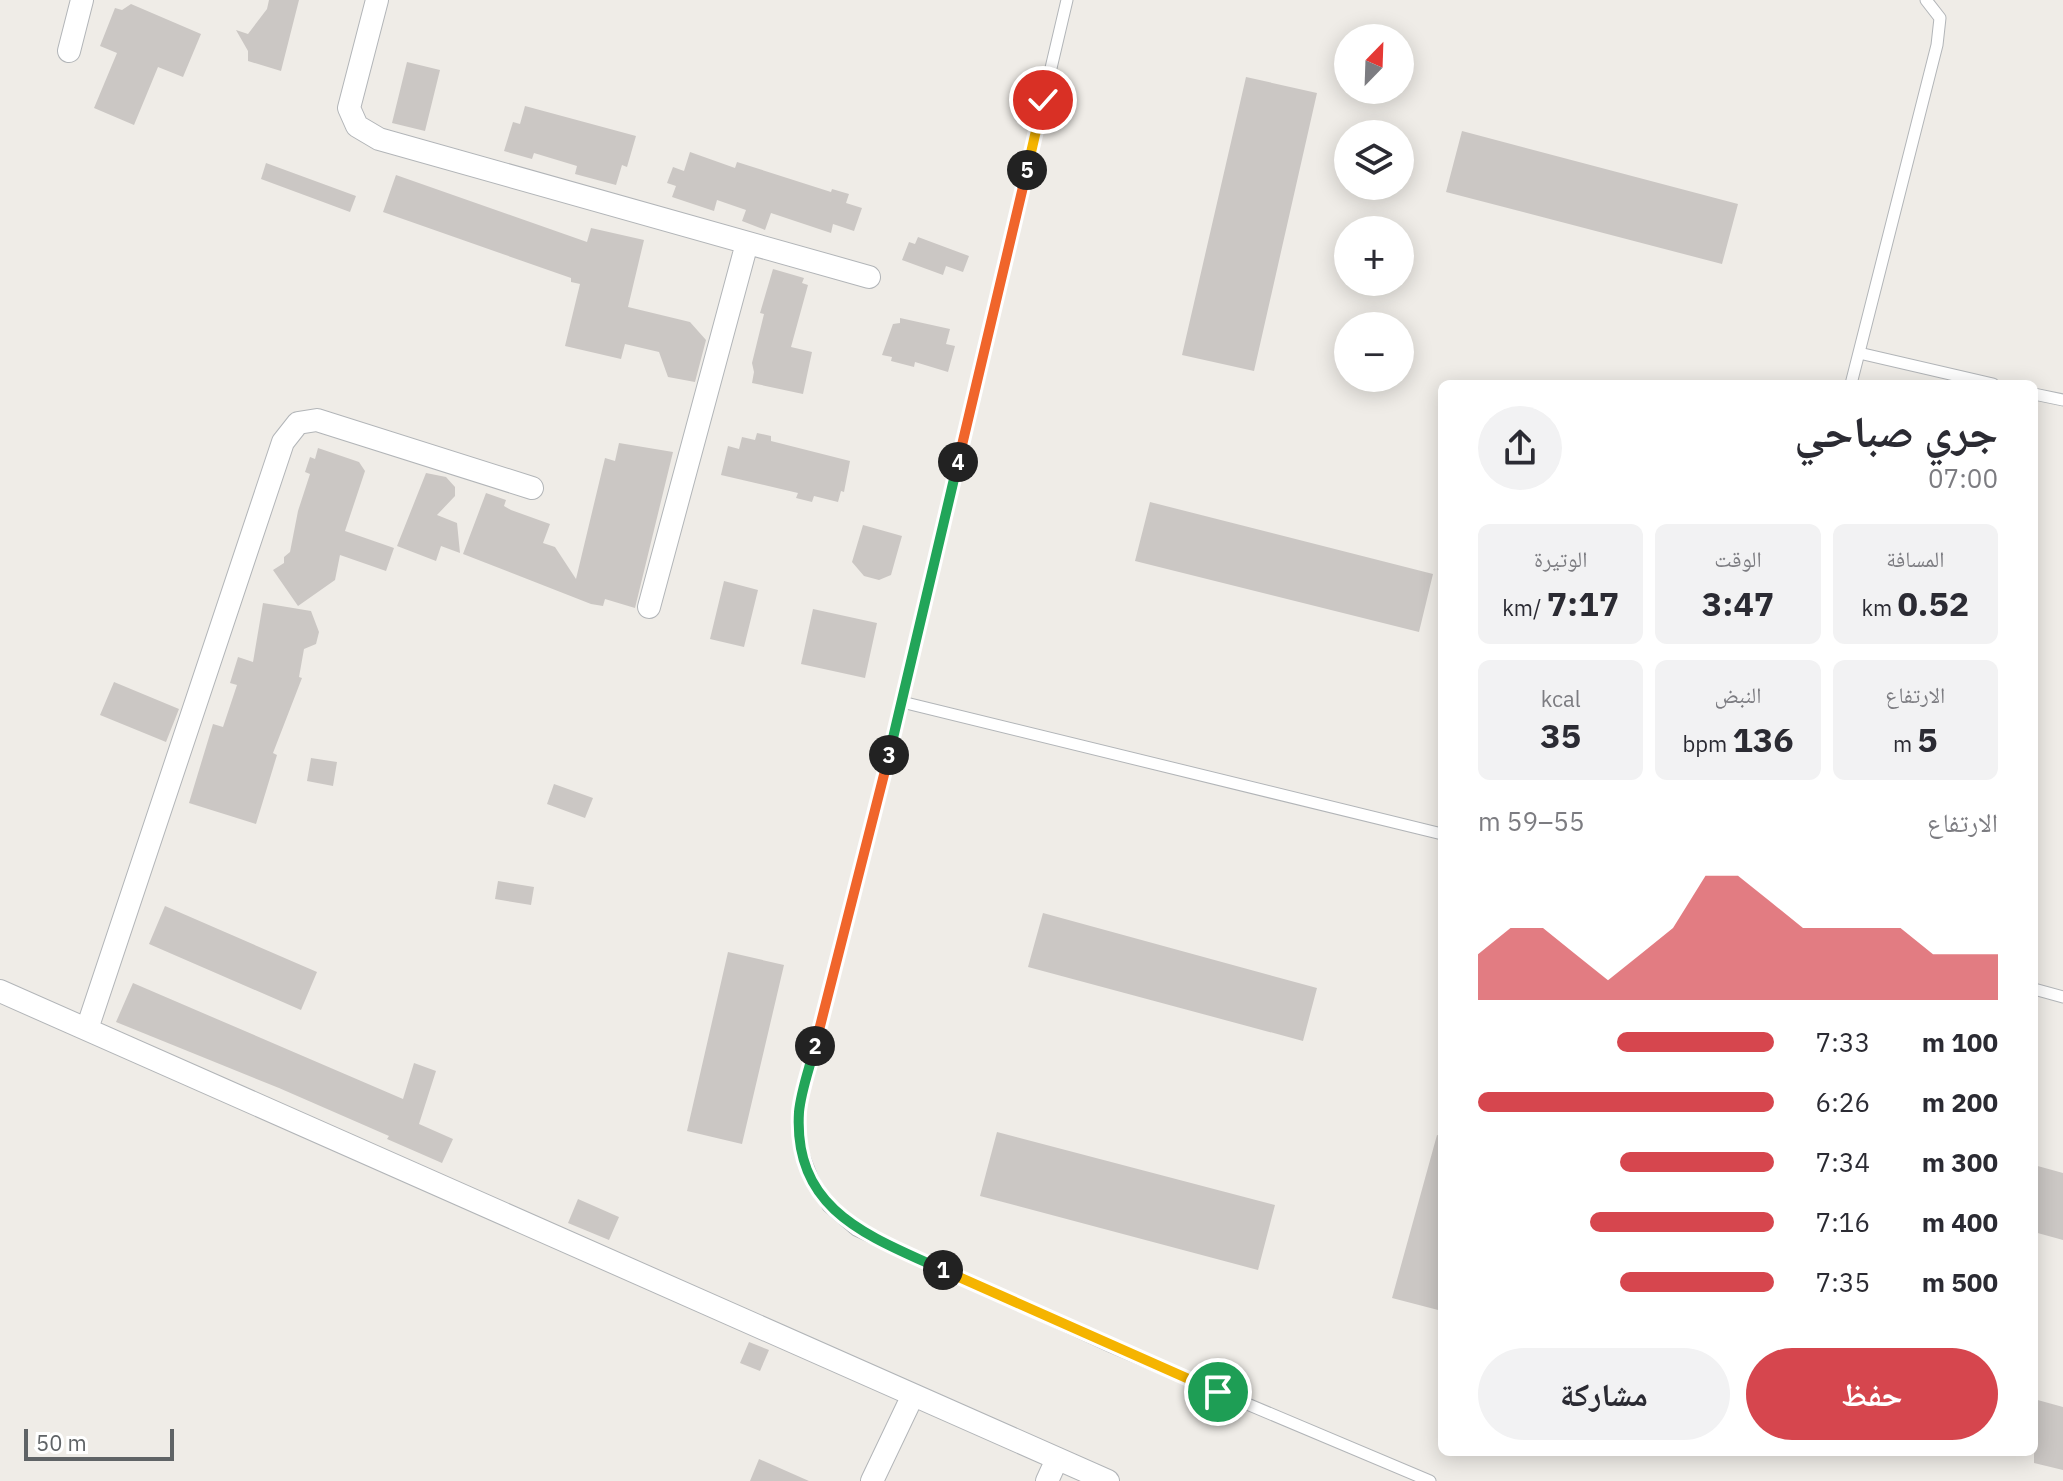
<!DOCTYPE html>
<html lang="ar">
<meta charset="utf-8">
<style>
body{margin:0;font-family:"IBM Plex Sans","Noto Naskh Arabic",sans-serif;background:#f2f2f3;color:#2b2b33;direction:rtl;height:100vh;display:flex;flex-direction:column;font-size:30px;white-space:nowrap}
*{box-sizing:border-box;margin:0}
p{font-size:26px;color:#7c7c81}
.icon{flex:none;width:44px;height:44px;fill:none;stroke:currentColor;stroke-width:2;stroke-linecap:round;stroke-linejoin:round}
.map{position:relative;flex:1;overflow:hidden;direction:ltr}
.sheet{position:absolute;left:1438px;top:380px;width:600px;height:1076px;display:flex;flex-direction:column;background:#fff;border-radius:12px;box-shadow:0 4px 20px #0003;direction:rtl}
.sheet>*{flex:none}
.needle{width:52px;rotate:23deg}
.buttons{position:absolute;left:1334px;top:24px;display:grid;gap:16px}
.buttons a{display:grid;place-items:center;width:80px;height:80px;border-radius:50%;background:#fff;box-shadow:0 4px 20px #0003;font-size:40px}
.scale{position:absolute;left:24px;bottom:20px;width:150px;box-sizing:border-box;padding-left:8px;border:4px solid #5f6366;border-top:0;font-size:22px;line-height:28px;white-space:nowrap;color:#5f6366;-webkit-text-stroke:6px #fff;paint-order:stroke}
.pin{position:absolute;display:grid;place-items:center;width:68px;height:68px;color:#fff;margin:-34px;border:4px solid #fff;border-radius:50%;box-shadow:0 2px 8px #0007}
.km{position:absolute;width:40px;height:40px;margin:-20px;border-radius:50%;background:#222;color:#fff;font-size:22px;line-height:40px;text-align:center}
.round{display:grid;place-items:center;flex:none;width:84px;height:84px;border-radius:42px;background:#f2f2f3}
.summary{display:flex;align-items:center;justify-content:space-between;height:136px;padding:0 40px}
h1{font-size:44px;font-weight:700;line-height:60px}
.metrics{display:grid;grid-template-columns:repeat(3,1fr);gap:12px;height:136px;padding:8px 40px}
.metrics div{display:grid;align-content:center;border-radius:12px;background:#f2f2f3;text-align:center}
.metrics b{font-size:34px;font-weight:700}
.metrics small{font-size:22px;font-weight:400}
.metrics p{font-size:22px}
.chart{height:224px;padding:16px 40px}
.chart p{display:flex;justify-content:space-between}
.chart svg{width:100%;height:144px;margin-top:8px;fill:#d6464e;opacity:.7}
.cta{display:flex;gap:16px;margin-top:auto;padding:16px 40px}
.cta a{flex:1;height:92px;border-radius:48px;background:#d6464e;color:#fff;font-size:32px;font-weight:700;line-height:92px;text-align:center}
.cta a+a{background:#f2f2f3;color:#2b2b33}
ul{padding:0 40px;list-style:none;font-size:26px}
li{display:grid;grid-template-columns:128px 96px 1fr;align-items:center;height:60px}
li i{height:20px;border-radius:10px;background:#d6464e}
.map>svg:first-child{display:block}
.building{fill:#cbc7c4}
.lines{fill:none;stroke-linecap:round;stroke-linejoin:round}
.lane-casing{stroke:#b2b5b8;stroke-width:13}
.street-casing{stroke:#b2b5b8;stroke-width:24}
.lane{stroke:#fff;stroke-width:11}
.street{stroke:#fff;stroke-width:22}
.split-1-casing{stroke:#fff;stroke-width:16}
.split-2-casing{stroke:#fff;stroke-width:16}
.split-3-casing{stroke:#fff;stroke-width:16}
.split-4-casing{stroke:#fff;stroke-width:16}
.split-5-casing{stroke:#fff;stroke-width:16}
.split-6-casing{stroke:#fff;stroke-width:16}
.split-1{stroke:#f5b400;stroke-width:10}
.split-2{stroke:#22a559;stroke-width:10}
.split-3{stroke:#f0652b;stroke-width:10}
.split-4{stroke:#22a559;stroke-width:10}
.split-5{stroke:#f0652b;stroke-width:10}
.split-6{stroke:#f5b400;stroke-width:10}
</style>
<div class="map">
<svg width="2063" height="1481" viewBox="0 0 2063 1481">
<rect width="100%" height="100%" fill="#efece7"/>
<path class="building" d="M 269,0 L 299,0 L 281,71 L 248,61 L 248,51 L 236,30 L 248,34 L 267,9 Z
M 131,4 L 201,34 L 183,77 L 158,67 L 134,125 L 94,108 L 117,53 L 100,46 L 115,8 L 122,10 Z
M 407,62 L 440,70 L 425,131 L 392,123 Z
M 1246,77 L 1317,93 L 1254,371 L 1182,355 Z
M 525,106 L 636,136 L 627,167 L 622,165 L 616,185 L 575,174 L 577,166 L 534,153 L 532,159 L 504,151 L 513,122 L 520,124 Z
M 1462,131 L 1738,204 L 1722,264 L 1446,192 Z
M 690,152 L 735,168 L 737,162 L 831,192 L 832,189 L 849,194 L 846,203 L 862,208 L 854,231 L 833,224 L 831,233 L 771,213 L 765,230 L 742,221 L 746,210 L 717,200 L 714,211 L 672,197 L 676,186 L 667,183 L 673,167 L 684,171 Z
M 266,163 L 356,196 L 350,212 L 261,179 Z
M 396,175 L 587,242 L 591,228 L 644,240 L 628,307 L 690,322 L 706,340 L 695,382 L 668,377 L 659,352 L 625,344 L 621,359 L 565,346 L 580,284 L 571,282 L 571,278 L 383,212 Z
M 918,237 L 969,256 L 963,272 L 946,266 L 943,275 L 902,260 L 909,242 L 915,244 Z
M 773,269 L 804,278 L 802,283 L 808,285 L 791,347 L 812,352 L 803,394 L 752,383 L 754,372 L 752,363 L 764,314 L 760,313 Z
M 900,318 L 950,329 L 946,344 L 955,346 L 948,372 L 915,362 L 914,367 L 891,361 L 892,357 L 882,355 L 893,324 L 900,323 Z
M 757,433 L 771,436 L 771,441 L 850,461 L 844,492 L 841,491 L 838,502 L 814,496 L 812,502 L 796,498 L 798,493 L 721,475 L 728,446 L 739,449 L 742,437 L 755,440 Z
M 619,443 L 673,452 L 635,608 L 605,599 L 603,606 L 591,604 L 463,554 L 486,493 L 506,500 L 504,506 L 511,510 L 550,524 L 543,543 L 555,547 L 576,579 L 605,458 L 615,461 Z
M 318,448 L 359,462 L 365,471 L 345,531 L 394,548 L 386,571 L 340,555 L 335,580 L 298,606 L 273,570 L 284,563 L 284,557 L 290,552 L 298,511 L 310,474 L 305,472 L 310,457 L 315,459 Z
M 426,473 L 446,477 L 455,487 L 455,496 L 437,515 L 457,523 L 460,553 L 441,546 L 436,561 L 397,546 Z
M 1150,502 L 1433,574 L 1419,632 L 1135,561 Z
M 863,525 L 902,536 L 891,575 L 879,580 L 864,576 L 852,562 Z
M 724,581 L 758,590 L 744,647 L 710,639 Z
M 263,603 L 311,611 L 319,632 L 316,644 L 304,649 L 299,677 L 302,678 L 273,753 L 277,755 L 256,824 L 189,803 L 213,724 L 223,727 L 237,685 L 230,683 L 238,657 L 253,662 Z
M 813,609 L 877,623 L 865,678 L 801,664 Z
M 114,682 L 179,709 L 166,742 L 100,715 Z
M 311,758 L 337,762 L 333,786 L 307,781 Z
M 554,784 L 593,798 L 585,818 L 547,804 Z
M 498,881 L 534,887 L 531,905 L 495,899 Z
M 165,906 L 317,972 L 301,1010 L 149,944 Z
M 1043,913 L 1317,988 L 1303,1041 L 1028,967 Z
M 728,952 L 784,965 L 742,1144 L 687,1131 Z
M 133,983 L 403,1099 L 414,1063 L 436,1071 L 419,1124 L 453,1139 L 442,1163 L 387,1139 L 389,1136 L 279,1088 L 116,1022 Z
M 997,1132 L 1275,1205 L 1258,1270 L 980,1196 Z
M 1437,1135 L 1442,1136 L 1442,1311 L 1392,1298 Z
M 2034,1165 L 2063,1173 L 2063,1240 L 2034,1232 Z
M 578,1199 L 619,1217 L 609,1240 L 568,1223 Z
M 749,1342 L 769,1350 L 760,1371 L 740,1363 Z
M 2034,1399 L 2063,1407 L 2063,1470 L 2034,1463 Z
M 759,1459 L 809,1481 L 750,1481 Z"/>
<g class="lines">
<g class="lane-casing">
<path id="lane" d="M 1067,0 L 902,702 L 799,1109 L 800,1147 L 813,1180 L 828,1206 L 856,1230 L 1112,1347 L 1430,1481
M 1859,353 L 1993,384
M 1851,384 L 1937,45 L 1940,18 L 1926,0
M 2034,394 L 2063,400
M 902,702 L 1442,834
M 2034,989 L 2063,997"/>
</g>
<g class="street-casing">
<path id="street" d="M 377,0 L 349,108 L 357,126 L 379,139 L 869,277
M 69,51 L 82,0
M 649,607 L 747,243
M 0,991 L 1108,1481
M 87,1029 L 283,442 L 298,423 L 317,420 L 532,488
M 872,1481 L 913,1395
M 1047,1481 L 1057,1459"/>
</g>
<use href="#lane" class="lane"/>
<use href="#street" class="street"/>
</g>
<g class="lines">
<g class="split-1-casing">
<path id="split-1" d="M 943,1270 L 1218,1392"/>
</g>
<g class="split-2-casing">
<path id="split-2" d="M 815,1046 C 810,1067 801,1090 799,1112 C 793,1211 869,1236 943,1270"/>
</g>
<g class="split-3-casing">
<path id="split-3" d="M 815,1046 L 889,755"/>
</g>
<g class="split-4-casing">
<path id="split-4" d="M 889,755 L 958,462"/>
</g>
<g class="split-5-casing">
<path id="split-5" d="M 958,462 L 1027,170"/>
</g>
<g class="split-6-casing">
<path id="split-6" d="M 1027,170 L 1043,100"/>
</g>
<use href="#split-1" class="split-1"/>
<use href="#split-2" class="split-2"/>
<use href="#split-3" class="split-3"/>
<use href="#split-4" class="split-4"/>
<use href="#split-5" class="split-5"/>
<use href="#split-6" class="split-6"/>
</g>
</svg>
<div class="buttons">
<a><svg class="needle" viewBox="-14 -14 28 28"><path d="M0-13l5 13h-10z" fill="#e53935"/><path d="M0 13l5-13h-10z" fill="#7c7c81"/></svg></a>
<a><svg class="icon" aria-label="layers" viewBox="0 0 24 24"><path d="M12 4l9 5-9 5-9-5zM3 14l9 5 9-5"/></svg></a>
<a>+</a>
<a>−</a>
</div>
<div class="scale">50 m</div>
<div class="pin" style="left:1218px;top:1392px;background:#1e9e55"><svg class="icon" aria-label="arrive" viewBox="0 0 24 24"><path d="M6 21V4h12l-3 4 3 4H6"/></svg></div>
<div class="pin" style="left:1043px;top:100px;background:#d93025"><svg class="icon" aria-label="check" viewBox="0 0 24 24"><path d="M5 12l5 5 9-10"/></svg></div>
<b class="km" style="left:943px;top:1270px">1</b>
<b class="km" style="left:815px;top:1046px">2</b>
<b class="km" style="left:889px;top:755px">3</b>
<b class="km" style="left:958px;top:462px">4</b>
<b class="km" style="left:1027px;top:170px">5</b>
<section class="sheet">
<div class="summary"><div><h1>جري صباحي</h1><p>07:00</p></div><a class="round"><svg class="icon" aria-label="share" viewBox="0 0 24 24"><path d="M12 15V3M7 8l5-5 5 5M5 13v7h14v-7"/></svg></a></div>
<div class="metrics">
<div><p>المسافة</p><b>0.52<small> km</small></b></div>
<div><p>الوقت</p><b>3:47</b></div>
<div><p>الوتيرة</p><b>7:17<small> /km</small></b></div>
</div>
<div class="metrics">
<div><p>الارتفاع</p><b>5<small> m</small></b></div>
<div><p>النبض</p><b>136<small> bpm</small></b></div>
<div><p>kcal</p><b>35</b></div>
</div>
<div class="chart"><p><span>الارتفاع</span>55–59 m</p>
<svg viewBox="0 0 160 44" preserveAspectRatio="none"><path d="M0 44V30L10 22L20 22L30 30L40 38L50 30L60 22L70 6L80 6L90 14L100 22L110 22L120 22L130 22L140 30L150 30L160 30V44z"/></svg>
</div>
<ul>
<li><b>100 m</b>7:33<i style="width:53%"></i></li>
<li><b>200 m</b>6:26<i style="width:100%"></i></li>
<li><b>300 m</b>7:34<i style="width:52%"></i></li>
<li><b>400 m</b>7:16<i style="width:62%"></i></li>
<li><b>500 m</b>7:35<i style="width:52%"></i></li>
</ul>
<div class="cta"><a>حفظ</a><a>مشاركة</a></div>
</section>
</div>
